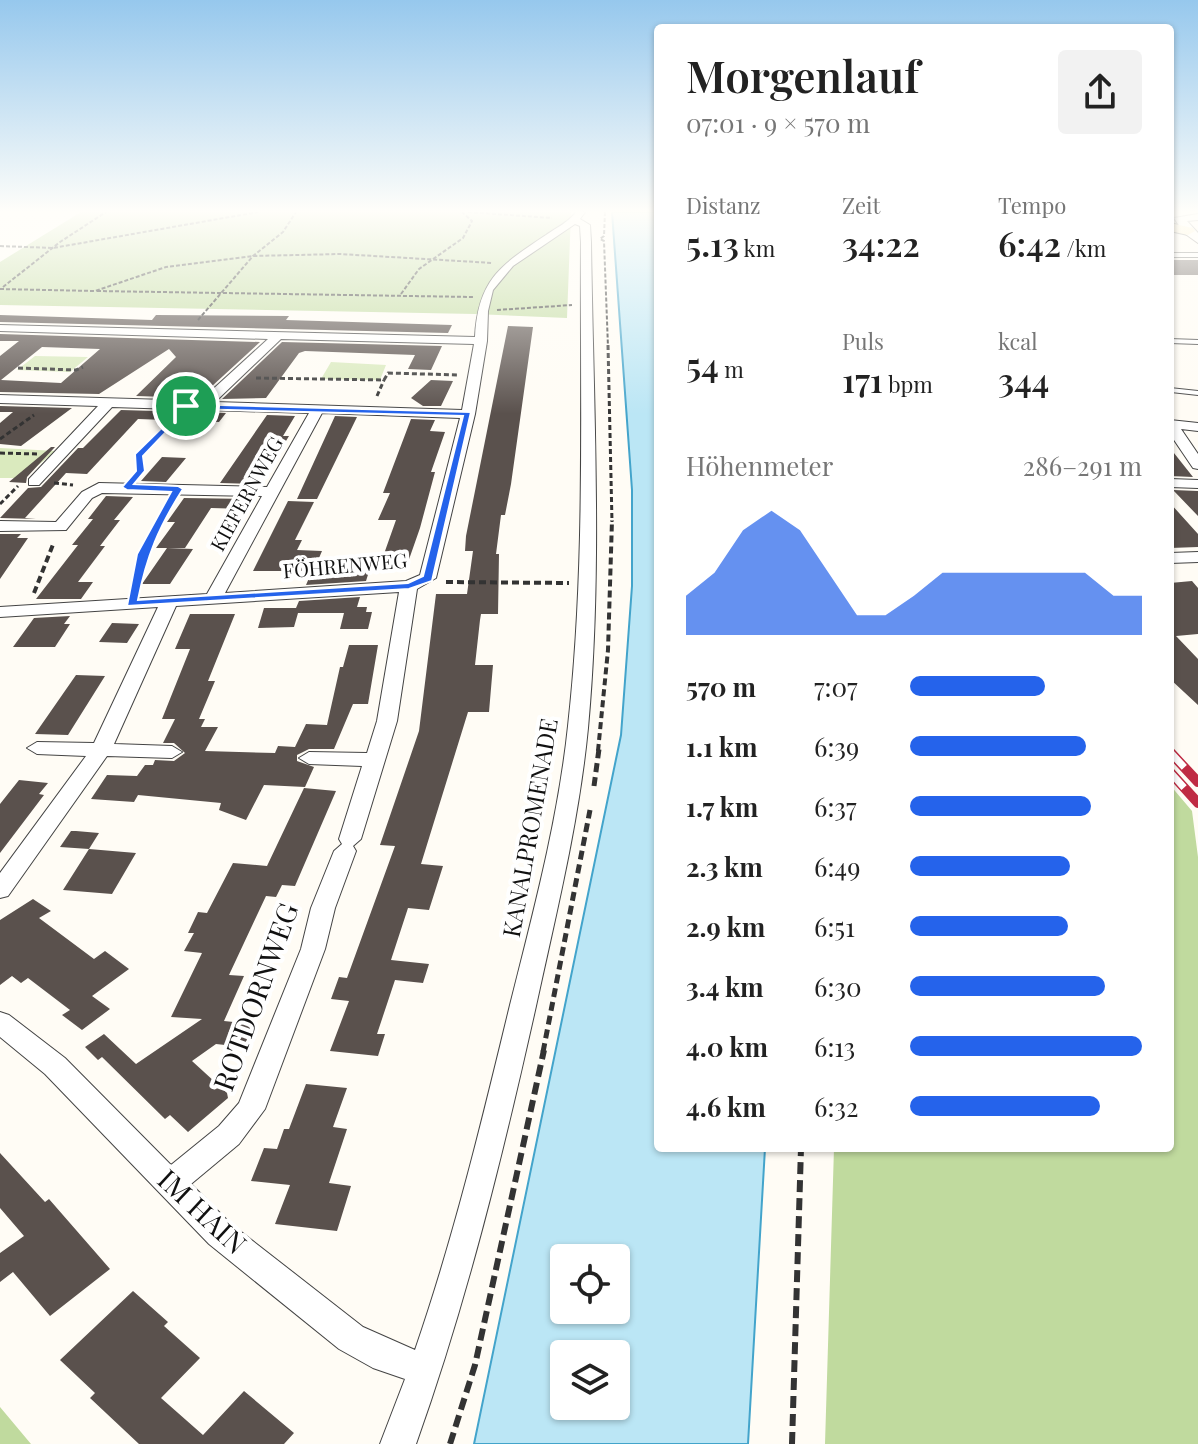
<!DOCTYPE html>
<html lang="de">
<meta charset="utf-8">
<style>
body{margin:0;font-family:"Playfair Display",serif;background:#f2f2f2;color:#222;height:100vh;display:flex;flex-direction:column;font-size:30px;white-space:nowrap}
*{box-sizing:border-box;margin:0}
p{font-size:26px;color:#767676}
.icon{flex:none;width:44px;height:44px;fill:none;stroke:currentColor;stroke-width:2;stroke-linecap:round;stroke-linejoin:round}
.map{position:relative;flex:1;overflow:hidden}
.panel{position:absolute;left:654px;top:24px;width:520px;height:1128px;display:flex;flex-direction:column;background:#fff;border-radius:8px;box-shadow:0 2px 6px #0004}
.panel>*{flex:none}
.buttons{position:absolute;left:550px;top:1244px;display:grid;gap:16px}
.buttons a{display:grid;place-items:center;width:80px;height:80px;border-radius:8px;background:#fff;box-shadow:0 2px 6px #0004;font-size:40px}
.pin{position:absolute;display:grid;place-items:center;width:68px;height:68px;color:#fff;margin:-34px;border:4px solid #fff;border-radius:50%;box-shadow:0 2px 8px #0007}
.round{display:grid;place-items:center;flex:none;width:84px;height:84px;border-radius:8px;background:#f2f2f2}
.head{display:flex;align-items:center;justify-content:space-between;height:136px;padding:0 32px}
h1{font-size:44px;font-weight:600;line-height:60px}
.metrics{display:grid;grid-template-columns:repeat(3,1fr);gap:12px;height:136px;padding:8px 32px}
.metrics div{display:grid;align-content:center}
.metrics b{font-size:34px;font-weight:600}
.metrics small{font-size:22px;font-weight:400}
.metrics p{font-size:22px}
.chart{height:224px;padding:16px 32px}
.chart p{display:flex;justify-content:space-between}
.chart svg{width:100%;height:144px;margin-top:8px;fill:#2563eb;opacity:.7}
ul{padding:0 32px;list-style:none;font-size:26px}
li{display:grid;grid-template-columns:128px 96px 1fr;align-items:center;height:60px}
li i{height:20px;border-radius:10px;background:#2563eb}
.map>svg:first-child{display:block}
.green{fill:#daeabe}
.forest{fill:#c0da9e}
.water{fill:#bbe6f5;stroke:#43a4cb;stroke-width:2;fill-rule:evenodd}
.building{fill:#5a514d;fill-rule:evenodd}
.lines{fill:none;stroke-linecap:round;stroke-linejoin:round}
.service-casing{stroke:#444;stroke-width:2}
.minor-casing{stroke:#444;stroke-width:2}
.tertiary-casing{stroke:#444;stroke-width:2}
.secondary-casing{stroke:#333;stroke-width:2}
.path-far4{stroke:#333;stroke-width:2;stroke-dasharray:4 2;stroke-linecap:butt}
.path-far3{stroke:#333;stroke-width:3;stroke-dasharray:5 3;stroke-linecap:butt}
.path-far2{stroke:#333;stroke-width:4;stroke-dasharray:7 4;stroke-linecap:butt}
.path-far1{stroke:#333;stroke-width:5;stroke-dasharray:9 5;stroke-linecap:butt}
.path{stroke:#333;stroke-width:6;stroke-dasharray:12 6;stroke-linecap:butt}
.service{fill:#fff;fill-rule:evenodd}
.minor{fill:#fff;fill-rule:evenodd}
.tertiary{fill:#fff;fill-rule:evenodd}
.secondary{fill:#fdecb2;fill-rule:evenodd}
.rail-casing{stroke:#bf2b43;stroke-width:10}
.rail{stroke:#fff;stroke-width:7;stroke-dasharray:21;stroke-linecap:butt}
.route{fill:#2563eb;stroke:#fff;stroke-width:2;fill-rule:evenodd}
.labels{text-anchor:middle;stroke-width:8;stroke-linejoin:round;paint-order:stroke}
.far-street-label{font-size:20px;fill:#111;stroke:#fff}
.street-label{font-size:24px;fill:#111;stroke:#fff}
.near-street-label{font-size:28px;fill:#111;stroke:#fff}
</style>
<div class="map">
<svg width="1198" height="1444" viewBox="0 0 1198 1444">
<rect width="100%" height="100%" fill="#fffcf5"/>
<path class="green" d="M 35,356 L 88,357 L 70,372 L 17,370 Z
M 331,362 L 386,365 L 380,380 L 321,379 Z
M 0,448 L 56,451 L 22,478 L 0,478 Z"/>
<path class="forest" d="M 81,212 L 571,212 L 567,318 L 475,314 L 0,305 L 0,262 Z
M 1170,785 L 1192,811 L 1198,857 L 1198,1444 L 825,1444 L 834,1148 L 1170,1148 Z
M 0,1407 L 31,1444 L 0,1444 Z"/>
<path class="water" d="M 612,212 L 658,212 L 658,1148 L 765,1148 L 748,1444 L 474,1444 L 621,735 L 632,586 L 632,490 ZM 564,1258 L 616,1258 L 616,1310 L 564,1310 ZM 564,1354 L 616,1354 L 616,1406 L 564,1406 Z"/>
<path class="building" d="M 1170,260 L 1198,260 L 1198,275 L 1170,275 Z
M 0,315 L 152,320 L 156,315 L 289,316 L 286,320 L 452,325 L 448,333 L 0,322 Z
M 508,326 L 533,327 L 511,484 L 505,515 L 501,515 L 496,554 L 499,554 L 498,614 L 481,614 L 480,620 L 475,665 L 493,665 L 489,712 L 468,712 L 421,864 L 443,866 L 429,910 L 408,908 L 391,960 L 429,964 L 423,983 L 395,980 L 377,1034 L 385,1034 L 378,1056 L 330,1051 L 349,1001 L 331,999 L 339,977 L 347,978 L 395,846 L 380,845 L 419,731 L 436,594 L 467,594 L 473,551 L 465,551 L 466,536 Z
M 0,334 L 260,342 L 199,398 L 136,396 L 176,357 L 169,349 L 99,394 L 0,392 L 0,356 L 19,341 L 0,341 ZM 42,347 L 100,349 L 61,383 L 1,380 Z
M 282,342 L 442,346 L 431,370 L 408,369 L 415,355 L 305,351 L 299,353 L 266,398 L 222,399 Z
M 431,380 L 453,381 L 441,406 L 423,406 L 411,398 Z
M 0,406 L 72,408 L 21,446 L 0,444 L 0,423 L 13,412 L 0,412 Z
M 121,410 L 226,413 L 219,422 L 138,419 L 87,474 L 66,473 L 25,518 L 36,519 L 0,518 L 28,488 L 41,487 L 78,448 L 83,448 Z
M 267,415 L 295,416 L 283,436 L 289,436 L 260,484 L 220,483 Z
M 335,416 L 357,417 L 317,499 L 297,499 Z
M 411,419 L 435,420 L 430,431 L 445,432 L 431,472 L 435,472 L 420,528 L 406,568 L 379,568 L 396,520 L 378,520 L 390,493 L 383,493 Z
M 51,447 L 55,447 L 27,477 L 26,483 L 9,482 Z
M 1170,448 L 1193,477 L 1170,476 Z
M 162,457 L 186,458 L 166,482 L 141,481 Z
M 1173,490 L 1198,491 L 1198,516 Z
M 106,496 L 133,497 L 114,520 L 120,520 L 100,546 L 105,546 L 78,582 L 93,582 L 81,599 L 36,599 L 78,545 L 72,545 L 93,519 L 88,519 Z
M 184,498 L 251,499 L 245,509 L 211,508 L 185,548 L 156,548 L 175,522 L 167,522 Z
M 288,501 L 314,502 L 295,540 L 302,540 L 297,550 L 322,551 L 319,558 L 371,565 L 366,581 L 306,585 L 312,571 L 253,571 Z
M 1170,503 L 1198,534 L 1198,547 L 1170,548 Z
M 0,534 L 21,534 L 17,538 L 28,538 L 0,579 Z
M 167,548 L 193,549 L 170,584 L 142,584 Z
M 1192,581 L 1198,588 L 1198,634 L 1176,636 L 1198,659 L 1198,705 L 1170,679 L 1170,583 Z
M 360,597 L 357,607 L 367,607 L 366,612 L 372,612 L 368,629 L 340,629 L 344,613 L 298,613 L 294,627 L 258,628 L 264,608 L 296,608 L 299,601 Z
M 190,614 L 235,614 L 208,681 L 215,681 L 199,719 L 205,719 L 201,727 L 218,727 L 205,751 L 275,753 L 278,746 L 295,747 L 306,724 L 327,725 L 340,667 L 343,667 L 349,645 L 378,645 L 368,704 L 353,704 L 334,749 L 309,749 L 297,755 L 297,761 L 314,767 L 305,787 L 264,785 L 246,820 L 219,810 L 221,803 L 138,795 L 134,802 L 91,799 L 107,775 L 137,776 L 145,765 L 153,765 L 155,760 L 174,761 L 185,753 L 174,743 L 163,743 L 175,719 L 162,719 L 190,649 L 175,649 Z
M 70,616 L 64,624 L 70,624 L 55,647 L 13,647 L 34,618 Z
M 112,623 L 139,624 L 127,643 L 99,642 Z
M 76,675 L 105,676 L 68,735 L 35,734 Z
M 19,780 L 48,783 L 39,794 L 44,795 L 0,853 L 0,804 Z
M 304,788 L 336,791 L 295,886 L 282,885 L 276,897 L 266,896 L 229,975 L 244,976 L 224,1021 L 253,1024 L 244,1047 L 216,1044 L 192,1061 L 227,1093 L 228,1098 L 188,1132 L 170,1115 L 165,1119 L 102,1057 L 98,1060 L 85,1047 L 104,1034 L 136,1064 L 202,1019 L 171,1017 L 202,953 L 184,951 L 194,933 L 188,933 L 198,912 L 207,913 L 233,863 L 267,866 Z
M 71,831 L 76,831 L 99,833 L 89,849 L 60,847 Z
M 89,849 L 136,853 L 112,894 L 63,890 Z
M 33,899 L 51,911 L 39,918 L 94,959 L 105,951 L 129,969 L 92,996 L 110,1009 L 82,1030 L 62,1015 L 70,1010 L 28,978 L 21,983 L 12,976 L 0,985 L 0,920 Z
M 306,1084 L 347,1088 L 333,1127 L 347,1129 L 329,1183 L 351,1186 L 337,1231 L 275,1224 L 290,1185 L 251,1181 L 264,1148 L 277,1149 L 284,1129 L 289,1129 Z
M 0,1153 L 45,1202 L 49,1199 L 110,1269 L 50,1316 L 13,1272 L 0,1282 L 0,1253 L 24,1236 L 0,1208 Z
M 133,1291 L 168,1322 L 164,1326 L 200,1358 L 161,1398 L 203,1435 L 244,1391 L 294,1433 L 284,1444 L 139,1444 L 90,1398 L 95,1393 L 60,1360 Z"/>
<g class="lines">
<g class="service-casing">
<path id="service" d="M 1170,253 L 1198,253 L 1198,257 L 1170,257 Z
M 1170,339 L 1198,340 L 1198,344 L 1170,343 Z
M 1170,388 L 1198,391 L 1198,395 L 1171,392 Z"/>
</g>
<g class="minor-casing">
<path id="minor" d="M 576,212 L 585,212 L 580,219 L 590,225 L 591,242 C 593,404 603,566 588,728 C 579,822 556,914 536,1006 C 503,1154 467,1301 416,1444 L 380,1444 L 405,1379 L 373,1368 L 339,1349 L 209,1244 L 45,1074 L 0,1037 L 0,1012 L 9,1015 L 65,1058 L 171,1165 L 219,1126 L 239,1103 L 301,949 L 311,908 L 334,851 L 342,844 L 339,839 L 362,766 L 309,764 L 299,758 L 309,752 L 367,753 L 377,721 L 399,592 L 176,606 L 114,744 L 172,746 L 182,752 L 172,758 L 107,756 L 8,896 L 0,898 L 0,873 L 86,756 L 37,754 L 27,748 L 37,742 L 94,743 L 158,607 L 0,617 L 0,607 L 207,594 L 262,496 L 102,493 L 92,498 L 66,530 L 0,531 L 0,521 L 56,522 L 82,492 L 99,483 L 267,487 L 309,413 L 112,407 L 39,485 L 29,485 L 29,479 L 98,406 L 0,403 L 0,395 L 200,401 L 268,339 L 0,331 L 0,325 L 475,337 C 478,279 501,265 546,235 C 556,228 569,222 576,212 ZM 575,224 L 580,226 L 581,242 C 580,403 586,566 568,726 C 558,821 533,913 510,1005 C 482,1121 454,1237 415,1350 L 363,1327 L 231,1224 L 191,1184 L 239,1144 L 265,1109 L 325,949 L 335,908 L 356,851 L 353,846 L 361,839 L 397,721 L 417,589 L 436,578 L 475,414 L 487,341 L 488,311 L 493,290 L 513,266 ZM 281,339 L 474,344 L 462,410 L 215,402 ZM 322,413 L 460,418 L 420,575 L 406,581 L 225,593 Z
M 1170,420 L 1198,423 L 1198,431 L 1181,429 L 1198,454 L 1198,469 L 1193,468 L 1170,434 Z
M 1170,479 L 1198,480 L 1198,488 L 1170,487 Z
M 1198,552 L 1198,562 L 1170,563 L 1170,553 Z"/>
</g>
<g class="tertiary-casing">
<path id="tertiary" d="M 1198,214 L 1198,220 L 1187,221 L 1198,233 L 1198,243 L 1184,233 L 1174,218 Z"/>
</g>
<g class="secondary-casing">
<path id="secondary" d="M 1170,223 L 1193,228 L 1195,231 L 1188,235 L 1170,231 Z"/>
</g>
<path class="path-far4" d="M 468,212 L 552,218
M 605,212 L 604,236 L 600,239 L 604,241 L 608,347
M 0,246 L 53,248 L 258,212
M 3,287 L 60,242 L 106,212
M 0,289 L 95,291 L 166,267 L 253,256 L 340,254 L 493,263
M 97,291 L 473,297
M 401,294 L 419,269 L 463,238 L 472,221 L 462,212
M 497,310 L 572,305
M 198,320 L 253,256 L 283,232 L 296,212"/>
<path class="path-far3" d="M 608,345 L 612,522
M 18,368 L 76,370 L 83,367
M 256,378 L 384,380 L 388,373 L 459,375
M 377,396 L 384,380
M 0,439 L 34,415
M 0,453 L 37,454
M 139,473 L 138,456 L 176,418
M 54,483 L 73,485
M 0,504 L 18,486
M 158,522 L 167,505"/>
<path class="path-far2" d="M 446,582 L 569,583
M 134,589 L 142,554 L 159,520
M 34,593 L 54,542
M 598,751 L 608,650 L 612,520"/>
<path class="path-far1" d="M 594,786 L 599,749
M 543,1052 L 590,810"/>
<path class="path" d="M 450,1444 L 475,1365 L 544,1050
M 792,1444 L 801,1148"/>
<use href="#service" class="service"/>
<use href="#minor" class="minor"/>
<use href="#tertiary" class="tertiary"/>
<use href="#secondary" class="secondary"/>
<g class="rail-casing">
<path id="rail" d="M 1170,752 L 1198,782
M 1170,772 L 1198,803"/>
</g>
<use href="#rail" class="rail"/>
</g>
<linearGradient id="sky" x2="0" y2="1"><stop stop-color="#96c8ed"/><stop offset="0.51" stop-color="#fffefa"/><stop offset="1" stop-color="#fffefa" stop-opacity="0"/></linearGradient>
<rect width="1198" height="414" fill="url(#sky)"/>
<path class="route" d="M 186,404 L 471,412 L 432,581 L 409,589 L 127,606 L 137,554 L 171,492 L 127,490 L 122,487 L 136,471 L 135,454 ZM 188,409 L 463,416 L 423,576 L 408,583 L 138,600 C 147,555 159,527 183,489 L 178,486 L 134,484 L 145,471 L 143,456 Z"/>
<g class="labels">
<g class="far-street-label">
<text transform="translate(247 494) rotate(-61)" y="7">KIEFERNWEG</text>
<text transform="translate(345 566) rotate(-5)" y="7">FÖHRENWEG</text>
</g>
<g class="street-label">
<text transform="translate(531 828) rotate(-80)" y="8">KANALPROMENADE</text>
</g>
<g class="near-street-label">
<text transform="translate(256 997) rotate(-70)" y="10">ROTDORNWEG</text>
<text transform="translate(202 1212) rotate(43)" y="10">IM HAIN</text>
</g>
</g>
</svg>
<div class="buttons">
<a><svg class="icon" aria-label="locate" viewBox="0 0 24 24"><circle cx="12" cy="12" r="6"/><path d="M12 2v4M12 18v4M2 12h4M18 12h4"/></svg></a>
<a><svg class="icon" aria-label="layers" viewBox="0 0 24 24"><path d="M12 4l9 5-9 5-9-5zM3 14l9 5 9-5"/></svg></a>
</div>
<div class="pin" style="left:186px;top:406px;background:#1e9e55"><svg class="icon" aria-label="arrive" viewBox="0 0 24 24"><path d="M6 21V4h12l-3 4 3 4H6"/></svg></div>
<section class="panel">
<div class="head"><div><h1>Morgenlauf</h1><p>07:01 · 9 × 570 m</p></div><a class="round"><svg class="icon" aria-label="share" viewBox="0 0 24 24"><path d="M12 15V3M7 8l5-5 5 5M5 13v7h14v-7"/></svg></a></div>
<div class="metrics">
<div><p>Distanz</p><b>5.13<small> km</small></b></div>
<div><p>Zeit</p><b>34:22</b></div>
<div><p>Tempo</p><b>6:42<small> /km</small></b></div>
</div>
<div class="metrics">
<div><b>54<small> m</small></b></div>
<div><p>Puls</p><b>171<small> bpm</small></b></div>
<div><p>kcal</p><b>344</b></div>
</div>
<div class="chart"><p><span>Höhenmeter</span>286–291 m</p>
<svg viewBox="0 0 160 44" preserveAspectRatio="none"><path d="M0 44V32L10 25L20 12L30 6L40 12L50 25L60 38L70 38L80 32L90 25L100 25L110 25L120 25L130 25L140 25L150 32L160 32V44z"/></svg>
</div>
<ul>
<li><b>570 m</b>7:07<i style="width:58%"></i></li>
<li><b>1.1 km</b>6:39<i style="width:76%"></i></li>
<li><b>1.7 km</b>6:37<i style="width:78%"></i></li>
<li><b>2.3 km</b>6:49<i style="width:69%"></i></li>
<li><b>2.9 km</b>6:51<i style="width:68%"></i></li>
<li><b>3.4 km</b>6:30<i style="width:84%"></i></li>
<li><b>4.0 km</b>6:13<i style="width:100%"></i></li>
<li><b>4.6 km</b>6:32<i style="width:82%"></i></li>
</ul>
</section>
</div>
